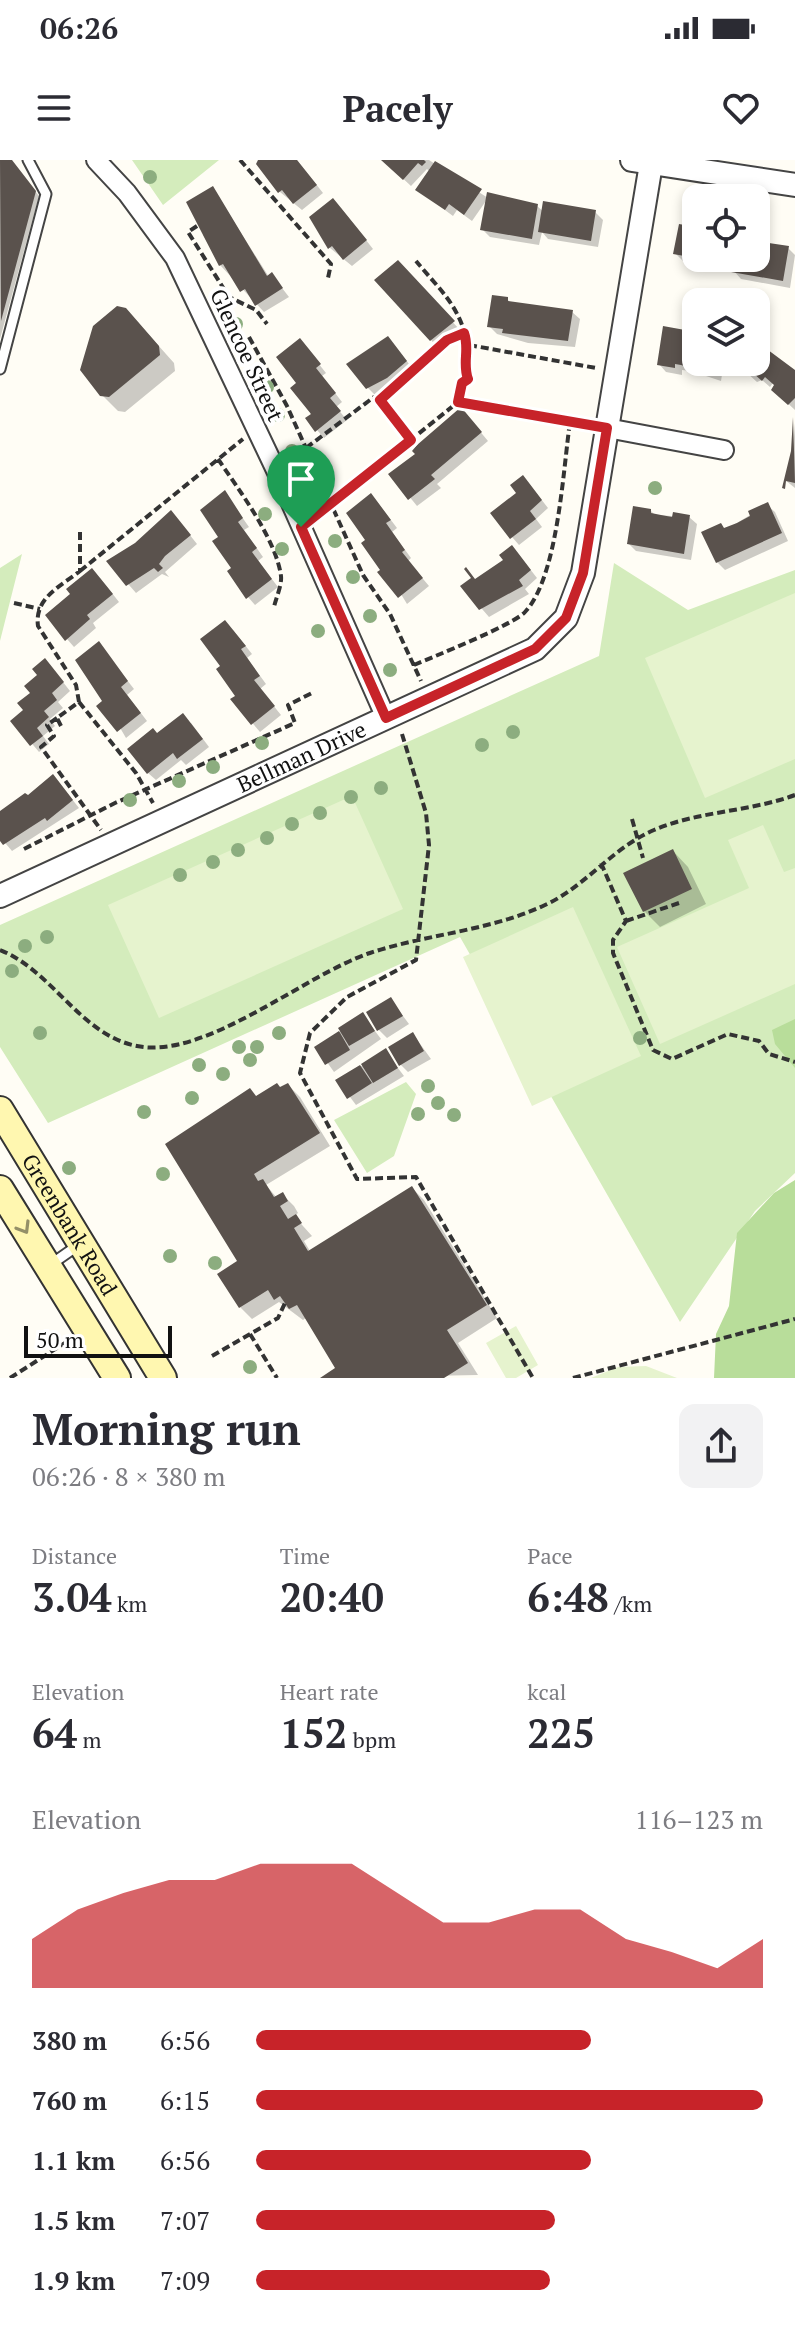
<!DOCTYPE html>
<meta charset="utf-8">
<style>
body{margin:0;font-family:"PT Serif",serif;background:#f2f2f3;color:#2b2b33;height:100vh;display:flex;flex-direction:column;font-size:30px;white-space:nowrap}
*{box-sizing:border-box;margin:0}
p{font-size:26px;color:#7c7c81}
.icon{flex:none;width:44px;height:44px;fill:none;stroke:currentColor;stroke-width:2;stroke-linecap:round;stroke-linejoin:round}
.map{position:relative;height:1218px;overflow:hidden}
.sheet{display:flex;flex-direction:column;background:#fff;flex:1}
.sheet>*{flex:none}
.controls{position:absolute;left:682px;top:24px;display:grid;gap:16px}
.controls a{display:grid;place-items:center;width:88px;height:88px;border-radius:16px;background:#fff;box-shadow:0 4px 12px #0003;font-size:40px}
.scale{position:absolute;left:24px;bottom:20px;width:148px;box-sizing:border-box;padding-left:8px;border:4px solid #111;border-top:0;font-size:22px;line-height:28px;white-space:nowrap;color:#111;-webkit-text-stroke:6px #fff;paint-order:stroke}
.pin{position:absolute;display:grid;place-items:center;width:68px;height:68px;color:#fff;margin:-82px -34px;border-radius:50% 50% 50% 0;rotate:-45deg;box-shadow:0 0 8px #0007}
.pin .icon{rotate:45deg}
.round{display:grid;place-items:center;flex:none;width:84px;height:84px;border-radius:16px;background:#f2f2f3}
.summary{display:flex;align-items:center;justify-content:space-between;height:136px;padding:0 32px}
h1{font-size:44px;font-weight:700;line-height:60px}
.metrics{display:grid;grid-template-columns:repeat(3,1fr);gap:12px;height:136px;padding:8px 32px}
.metrics div{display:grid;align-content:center}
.metrics b{font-size:40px;font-weight:700}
.metrics small{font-size:22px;font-weight:400}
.metrics p{font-size:22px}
.chart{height:224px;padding:16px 32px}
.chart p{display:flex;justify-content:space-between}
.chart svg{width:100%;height:144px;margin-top:8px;fill:#c72329;opacity:.7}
ul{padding:0 32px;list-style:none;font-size:26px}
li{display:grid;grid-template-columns:128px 96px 1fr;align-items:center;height:60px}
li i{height:20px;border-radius:10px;background:#c72329}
.status{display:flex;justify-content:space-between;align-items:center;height:56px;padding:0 40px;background:#fff;direction:ltr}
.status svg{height:22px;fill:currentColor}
header{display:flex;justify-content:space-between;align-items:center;height:104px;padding:0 32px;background:#fff;font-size:36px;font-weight:700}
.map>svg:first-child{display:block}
.green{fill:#d4ecbc}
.forest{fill:#b8dd9a}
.pitch{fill:#e6f3ce}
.shadow{fill:#0003}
.building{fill:#5a524d}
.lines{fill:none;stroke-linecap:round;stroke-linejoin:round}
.service-casing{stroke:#444;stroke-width:13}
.minor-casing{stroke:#444;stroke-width:22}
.tertiary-casing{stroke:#444;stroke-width:26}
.secondary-casing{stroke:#333;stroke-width:30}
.path{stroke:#333;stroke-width:4;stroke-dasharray:8 4;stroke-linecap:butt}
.service{stroke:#fff;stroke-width:9}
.minor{stroke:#fff;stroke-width:18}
.tertiary{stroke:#fff;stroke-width:22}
.secondary{stroke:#fff7b0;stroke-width:26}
.tree{fill:#8cad7f}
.oneway{stroke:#949068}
.route-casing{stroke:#fff;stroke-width:16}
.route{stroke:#c72329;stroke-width:10}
.labels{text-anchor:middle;stroke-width:8;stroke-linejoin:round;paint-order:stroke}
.street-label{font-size:22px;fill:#111;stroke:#fff}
</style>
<div class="status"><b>06:26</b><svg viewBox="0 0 49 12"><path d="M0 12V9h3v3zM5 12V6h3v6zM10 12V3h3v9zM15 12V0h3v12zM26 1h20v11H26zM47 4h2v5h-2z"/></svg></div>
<header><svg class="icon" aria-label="menu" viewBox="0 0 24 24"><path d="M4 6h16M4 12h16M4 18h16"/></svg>Pacely<svg class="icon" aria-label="heart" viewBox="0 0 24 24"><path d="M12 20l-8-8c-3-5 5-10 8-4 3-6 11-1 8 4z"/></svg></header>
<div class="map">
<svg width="795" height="1218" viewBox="0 0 795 1218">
<rect width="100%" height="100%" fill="#fffdf5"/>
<path class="green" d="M 132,0 L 219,0 L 163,45 Z
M 22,394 L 0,481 L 0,408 Z
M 614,403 L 688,450 L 795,410 L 795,1013 L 755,1051 L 680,1162 L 460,777 L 48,963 L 0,887 L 0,765 L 599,496 Z
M 406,922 L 416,934 L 394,996 L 367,1013 L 334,960 Z"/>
<path class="forest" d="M 795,859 L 795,908 L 775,884 L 772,870 Z
M 795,1020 L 795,1218 L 714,1218 L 716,1174 L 729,1146 L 737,1073 L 774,1033 Z"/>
<path class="pitch" d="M 795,433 L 795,599 L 705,638 L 645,498 Z
M 352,636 L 403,749 L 159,858 L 108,745 Z
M 763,665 L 784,712 L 795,708 L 795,824 L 660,884 L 617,787 L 749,728 L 728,680 Z
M 573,747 L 641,896 L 532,946 L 463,797 Z
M 516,1166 L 538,1205 L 516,1218 L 506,1218 L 486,1183 Z
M 646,1206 L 677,1218 L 591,1218 L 618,1207 Z"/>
<path class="shadow" d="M 0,0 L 10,0 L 39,36 L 0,179 Z
M 261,0 L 297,0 L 323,33 L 302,50 L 280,32 L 258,4 Z
M 383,0 L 429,0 L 488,38 L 537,46 L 544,52 L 595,52 L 603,60 L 598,87 L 548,79 L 542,72 L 539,85 L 490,77 L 483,70 L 488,38 L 472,61 L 457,50 L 453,56 L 418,30 L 430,12 L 427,9 L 411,26 Z
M 213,29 L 269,117 L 272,115 L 289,137 L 264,152 L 220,105 L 203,75 L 207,72 Z
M 341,48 L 373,89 L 352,106 L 330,88 L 312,57 Z
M 696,69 L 696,98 L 756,98 L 756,80 L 788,88 L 795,95 L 790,128 L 741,119 L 733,110 L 683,101 L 676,94 Z
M 398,103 L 460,170 L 438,188 L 431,180 Z
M 507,139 L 512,144 L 572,152 L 580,159 L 575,187 L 528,183 L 497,174 L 489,166 Z
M 141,166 L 174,203 L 175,211 L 125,252 L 118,251 L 102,235 Z
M 696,174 L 696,202 L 724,202 L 721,221 L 691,211 L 682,210 L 682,215 L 666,212 L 659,204 Z
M 756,183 L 795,213 L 795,250 L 782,238 L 776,219 L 770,227 L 762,220 L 757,222 L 735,202 L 756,202 Z
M 395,186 L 413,209 L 375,235 L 367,227 Z
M 307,189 L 326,213 L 322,216 L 342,242 L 336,247 L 347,260 L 324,278 L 317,270 L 299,224 Z
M 468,257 L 488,281 L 437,324 L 441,328 L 417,346 L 391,314 Z
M 795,263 L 795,328 L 785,320 L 793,290 Z
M 530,325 L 548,348 L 536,359 L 542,367 L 519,385 L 512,377 L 519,333 Z
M 225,333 L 249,367 L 244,370 L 263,397 L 258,401 L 278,427 L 255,445 L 248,437 L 221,378 Z
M 378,343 L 397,368 L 392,372 L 411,398 L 408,401 L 429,426 L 407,444 L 368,380 Z
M 767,345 L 775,352 L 788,381 L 725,410 L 717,402 L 725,370 Z
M 650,350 L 655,355 L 689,357 L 697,364 L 691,400 L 636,391 L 629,384 Z
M 178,360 L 197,384 L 165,412 L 169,417 L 162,414 L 136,433 L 109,402 Z
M 519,395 L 537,418 L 525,429 L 529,434 L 489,457 L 463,427 Z
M 100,418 L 119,442 L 93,463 L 96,468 L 74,487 L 67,479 Z
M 233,470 L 252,494 L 247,498 L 266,524 L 260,529 L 281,555 L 260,572 L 233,540 L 238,536 Z
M 99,484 L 134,529 L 127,535 L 147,561 L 126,578 L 105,542 Z
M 52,508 L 70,531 L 58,542 L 63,548 L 50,559 L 55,566 L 43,576 L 49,584 L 39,592 L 13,561 L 26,551 L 40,516 Z
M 191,563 L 209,587 L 186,605 L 181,600 L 156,620 L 148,613 L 157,575 Z
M 60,624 L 79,648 L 12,691 L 0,677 L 0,652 Z
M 673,691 L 688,707 L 706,744 L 660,767 L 644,751 Z
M 391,840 L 409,864 L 387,878 L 376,867 Z
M 363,855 L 381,879 L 334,912 L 317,888 Z
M 413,874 L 431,899 L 408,912 L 399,903 Z
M 385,891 L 404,916 L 356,945 L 338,921 Z
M 288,925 L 300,937 L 330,986 L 266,1025 L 277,1038 L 282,1034 L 294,1046 L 298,1053 L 294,1056 L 312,1076 L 304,1081 L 310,1091 L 412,1028 L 424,1040 L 497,1158 L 458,1183 L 478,1215 L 324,1218 L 338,1209 L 307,1157 L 303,1160 L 279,1142 L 252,1159 L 240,1147 L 220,1114 L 240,1102 L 257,938 Z"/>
<path class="building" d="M 0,0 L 12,0 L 36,31 L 1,161 Z
M 258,0 L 297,0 L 317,25 L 293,44 L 282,30 L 278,33 L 256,4 Z
M 381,0 L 424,0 L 426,2 L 422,6 L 418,3 L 403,20 Z
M 435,1 L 482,29 L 464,55 L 449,44 L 445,50 L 415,30 Z
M 213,26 L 267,116 L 272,112 L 283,128 L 255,146 L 245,129 L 240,132 L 223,104 L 219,106 L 186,42 Z
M 487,32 L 538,44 L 532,79 L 480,70 Z
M 333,38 L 367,80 L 343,100 L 332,86 L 328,89 L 309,57 Z
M 543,41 L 596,50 L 591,81 L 538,72 Z
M 679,64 L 696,67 L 696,98 L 673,94 Z
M 756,77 L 763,79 L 762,82 L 789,86 L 783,121 L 731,112 L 733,98 L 756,98 Z
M 398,100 L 455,161 L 430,181 L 374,120 Z
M 492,135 L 508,137 L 508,141 L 573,150 L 568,181 L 502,173 L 503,169 L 487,167 Z
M 117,146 L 126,148 L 159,186 L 160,195 L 109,237 L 100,236 L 80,210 L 93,166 Z
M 663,166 L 696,172 L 696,202 L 716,202 L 714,215 L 681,205 L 675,204 L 675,208 L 657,205 Z
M 388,176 L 407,201 L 387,218 L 366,229 L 346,204 Z
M 300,178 L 321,204 L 316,208 L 336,233 L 330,238 L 341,251 L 315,272 L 305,258 L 311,254 L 290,228 L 296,223 L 276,197 Z
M 756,181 L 795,210 L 795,238 L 788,245 L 771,230 L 774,225 L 765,217 L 762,221 L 753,213 L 748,215 L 733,202 L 756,202 Z
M 461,247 L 482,272 L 431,315 L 435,319 L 408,340 L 388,314 L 415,294 L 412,291 L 417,285 Z
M 793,257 L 795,323 L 786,321 L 785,329 L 782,328 L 791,291 Z
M 523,315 L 542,340 L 530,351 L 536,359 L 510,379 L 490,353 L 516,333 L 510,325 Z
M 225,330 L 243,358 L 238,362 L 257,388 L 252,392 L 272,419 L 246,439 L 227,411 L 231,408 L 212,381 L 218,377 L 200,350 Z
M 371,333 L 391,360 L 386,363 L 405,390 L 402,392 L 423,418 L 398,438 L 377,412 L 380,410 L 361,383 L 365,380 L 346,353 Z
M 768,342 L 782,373 L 716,403 L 701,372 L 721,363 L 724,368 L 737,363 L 750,356 L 748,351 Z
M 633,346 L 651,349 L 651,353 L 661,355 L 672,357 L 673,352 L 690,355 L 684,394 L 627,384 Z
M 171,350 L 191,375 L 165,396 L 159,404 L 163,408 L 158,412 L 154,408 L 126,426 L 106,401 L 135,383 Z
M 512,385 L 531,410 L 519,420 L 523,426 L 479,450 L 460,426 L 471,418 L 464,409 L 466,407 L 475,419 L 503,400 L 499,395 Z
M 92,408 L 113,434 L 87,455 L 90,459 L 65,481 L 45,455 L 70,434 L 66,429 Z
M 225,460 L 246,486 L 241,489 L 260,516 L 254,520 L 275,546 L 251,565 L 230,539 L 235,536 L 216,509 L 220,506 L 200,479 Z
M 99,481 L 128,521 L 121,527 L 141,553 L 117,572 L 96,546 L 102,541 L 75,500 Z
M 45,498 L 64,522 L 52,533 L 57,540 L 44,551 L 49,557 L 37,568 L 43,576 L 30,586 L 10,561 L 23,550 L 17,543 L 30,533 L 24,526 L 37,515 L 32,509 Z
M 183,553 L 203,579 L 177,599 L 173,593 L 147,614 L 127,589 L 153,568 L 157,573 Z
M 53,614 L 73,640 L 47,661 L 45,658 L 3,685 L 0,681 L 0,651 L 25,633 L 28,635 Z
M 673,689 L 692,729 L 643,752 L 623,713 Z
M 391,837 L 403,856 L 377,871 L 366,852 Z
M 363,852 L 375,871 L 349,886 L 338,868 Z
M 339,871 L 350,890 L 325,905 L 314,887 Z
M 413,872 L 424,891 L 399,906 L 388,887 Z
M 386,888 L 398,908 L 373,923 L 361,904 Z
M 360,905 L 372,923 L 347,939 L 335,920 Z
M 277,923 L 280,927 L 288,923 L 320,973 L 254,1014 L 258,1021 L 263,1019 L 274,1037 L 283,1032 L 288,1041 L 280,1046 L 288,1059 L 296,1054 L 302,1063 L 294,1068 L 308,1091 L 412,1026 L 487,1145 L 447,1170 L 468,1203 L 444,1218 L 320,1218 L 335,1208 L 297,1145 L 289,1149 L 280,1136 L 274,1140 L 268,1130 L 239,1148 L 217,1114 L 237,1101 L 165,984 L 250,928 L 256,936 Z"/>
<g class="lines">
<g class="service-casing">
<path id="service" d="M 0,209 L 46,34 L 28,0
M 50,1105 L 80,1084"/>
</g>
<g class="minor-casing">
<path id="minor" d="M 96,0 L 127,33 L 175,98 L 282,323 L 386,558
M 607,268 L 724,290"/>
</g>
<g class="tertiary-casing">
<g id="tertiary">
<path d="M 632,0 L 795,25"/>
<path id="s1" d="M 0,736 L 535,489 L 566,458 L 583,413 L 651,4"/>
</g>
</g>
<g class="secondary-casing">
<g id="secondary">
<path id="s2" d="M 0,950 L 163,1218"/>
<path d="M 0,1029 L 117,1218"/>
</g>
</g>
<path class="path" d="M 240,0 L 331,104 L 328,118
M 197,66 L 188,72 L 229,137 L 256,150 L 267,164
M 249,177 L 287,246 L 363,415 L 390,454 L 421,521
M 469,185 L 596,208
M 380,240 L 447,180 L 464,173
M 458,242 L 590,265
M 306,288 L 374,237 L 411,279
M 218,299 C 239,330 276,379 281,416 C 282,425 276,438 274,447
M 316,356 L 458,242 L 462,223 L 468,219 C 463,206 470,194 467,181 C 458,144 440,130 416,101
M 80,411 L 243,279
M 14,443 L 40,449
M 414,505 C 435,496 513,465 525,452 C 558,417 563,310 570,262
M 79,542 L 136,613 L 153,643
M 57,558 L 47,565 L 54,576 L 41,587 L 101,670
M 61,566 L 57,558 L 79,542 L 76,525 L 38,466 C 34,438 61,426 80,411 L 80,370
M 402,574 L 426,653 L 429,685 L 416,800 L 347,837 L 310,873 L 300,913 L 357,1019 L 416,1017 L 533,1218
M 632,659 L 643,698
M 24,689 L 115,643 L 295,563 L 288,545 L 312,533
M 601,703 L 626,761 L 613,780 L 613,793 L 653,890 L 672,899 L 728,874 L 759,881 L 769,894 L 795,902
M 626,761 L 679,743
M 0,790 C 53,811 80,875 137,886 C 205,900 304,815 370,793 C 427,774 490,771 545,745 C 585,727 612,688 654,670 C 698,651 749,652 795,635
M 250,1174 L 277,1218
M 212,1196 L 278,1158 L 285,1143
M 10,1218 L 68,1181
M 573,1218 L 795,1159"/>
<use href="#service" class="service"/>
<use href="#minor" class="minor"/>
<use href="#tertiary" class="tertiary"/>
<use href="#secondary" class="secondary"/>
</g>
<g class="tree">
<circle cx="150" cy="17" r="7"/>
<circle cx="236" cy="164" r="7"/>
<circle cx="257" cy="211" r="7"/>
<circle cx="267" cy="227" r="7"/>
<circle cx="278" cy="255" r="7"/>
<circle cx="292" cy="291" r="7"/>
<circle cx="655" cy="328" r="7"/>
<circle cx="314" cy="340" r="7"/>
<circle cx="265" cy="354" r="7"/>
<circle cx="335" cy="381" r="7"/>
<circle cx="282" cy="389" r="7"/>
<circle cx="353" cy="417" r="7"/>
<circle cx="370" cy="456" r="7"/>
<circle cx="318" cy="471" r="7"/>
<circle cx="390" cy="510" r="7"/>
<circle cx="513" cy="572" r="7"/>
<circle cx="262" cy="583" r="7"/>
<circle cx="482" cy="585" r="7"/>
<circle cx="213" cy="607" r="7"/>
<circle cx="179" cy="621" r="7"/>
<circle cx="381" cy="628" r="7"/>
<circle cx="351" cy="637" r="7"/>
<circle cx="130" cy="640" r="7"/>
<circle cx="320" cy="653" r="7"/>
<circle cx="292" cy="664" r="7"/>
<circle cx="267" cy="678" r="7"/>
<circle cx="238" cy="690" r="7"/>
<circle cx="213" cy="702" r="7"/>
<circle cx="180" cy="715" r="7"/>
<circle cx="47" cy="777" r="7"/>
<circle cx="25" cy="786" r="7"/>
<circle cx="12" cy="811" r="7"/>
<circle cx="40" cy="873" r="7"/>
<circle cx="279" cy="873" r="7"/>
<circle cx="640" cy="878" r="7"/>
<circle cx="239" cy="887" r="7"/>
<circle cx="257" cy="887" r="7"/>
<circle cx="250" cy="900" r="7"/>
<circle cx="199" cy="905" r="7"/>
<circle cx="223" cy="914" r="7"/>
<circle cx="428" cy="926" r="7"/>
<circle cx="192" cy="938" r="7"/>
<circle cx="438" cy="943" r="7"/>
<circle cx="144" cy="952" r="7"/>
<circle cx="418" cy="954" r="7"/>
<circle cx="454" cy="955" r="7"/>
<circle cx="69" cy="1008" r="7"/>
<circle cx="163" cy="1014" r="7"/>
<circle cx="170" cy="1096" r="7"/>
<circle cx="215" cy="1103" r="7"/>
<circle cx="250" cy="1207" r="7"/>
</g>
<defs><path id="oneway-chevron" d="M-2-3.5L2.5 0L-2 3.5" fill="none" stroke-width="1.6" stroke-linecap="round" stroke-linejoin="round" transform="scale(2)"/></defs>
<use class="oneway" href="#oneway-chevron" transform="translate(24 1068) rotate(59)"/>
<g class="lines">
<g class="route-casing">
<path id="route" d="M 464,173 C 470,189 462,203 468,219 L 462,223 L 458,242 L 607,268 L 583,413 L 566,458 L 535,489 L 386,558 L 301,367 L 411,280 L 380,240 L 447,180 Z"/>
</g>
<use href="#route" class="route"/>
</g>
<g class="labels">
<g class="street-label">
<text transform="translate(247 195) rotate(65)" y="8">Glencoe Street</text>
<text dy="8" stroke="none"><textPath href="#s1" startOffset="332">Bellman Drive</textPath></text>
<text dy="8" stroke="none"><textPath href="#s2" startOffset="134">Greenbank Road</textPath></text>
</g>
</g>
</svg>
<div class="controls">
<a><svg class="icon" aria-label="locate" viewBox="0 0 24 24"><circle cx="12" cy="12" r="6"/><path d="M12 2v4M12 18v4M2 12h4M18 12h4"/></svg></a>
<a><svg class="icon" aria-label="layers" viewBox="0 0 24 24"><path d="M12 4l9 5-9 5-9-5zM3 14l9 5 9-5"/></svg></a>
</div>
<div class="scale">50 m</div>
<div class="pin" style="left:301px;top:367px;background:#1e9e55"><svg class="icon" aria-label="arrive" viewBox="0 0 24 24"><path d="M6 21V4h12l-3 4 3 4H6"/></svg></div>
</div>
<section class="sheet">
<div class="summary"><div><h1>Morning run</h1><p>06:26 · 8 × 380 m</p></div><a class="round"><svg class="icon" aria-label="share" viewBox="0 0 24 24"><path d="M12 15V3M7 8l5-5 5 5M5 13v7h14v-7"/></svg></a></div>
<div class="metrics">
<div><p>Distance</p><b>3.04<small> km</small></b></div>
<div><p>Time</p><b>20:40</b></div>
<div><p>Pace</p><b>6:48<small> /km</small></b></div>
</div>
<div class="metrics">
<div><p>Elevation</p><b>64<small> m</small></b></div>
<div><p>Heart rate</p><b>152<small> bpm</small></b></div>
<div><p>kcal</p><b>225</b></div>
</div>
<div class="chart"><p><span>Elevation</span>116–123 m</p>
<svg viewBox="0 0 160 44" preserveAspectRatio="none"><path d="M0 44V29L10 20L20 15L30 11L40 11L50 6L60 6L70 6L80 15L90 24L100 24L110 20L120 20L130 29L140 33L150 38L160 29V44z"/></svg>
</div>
<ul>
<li><b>380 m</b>6:56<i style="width:66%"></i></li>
<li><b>760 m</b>6:15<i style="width:100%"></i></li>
<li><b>1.1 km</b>6:56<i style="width:66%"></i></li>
<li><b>1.5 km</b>7:07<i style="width:59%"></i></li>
<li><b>1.9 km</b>7:09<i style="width:58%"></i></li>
</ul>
</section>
